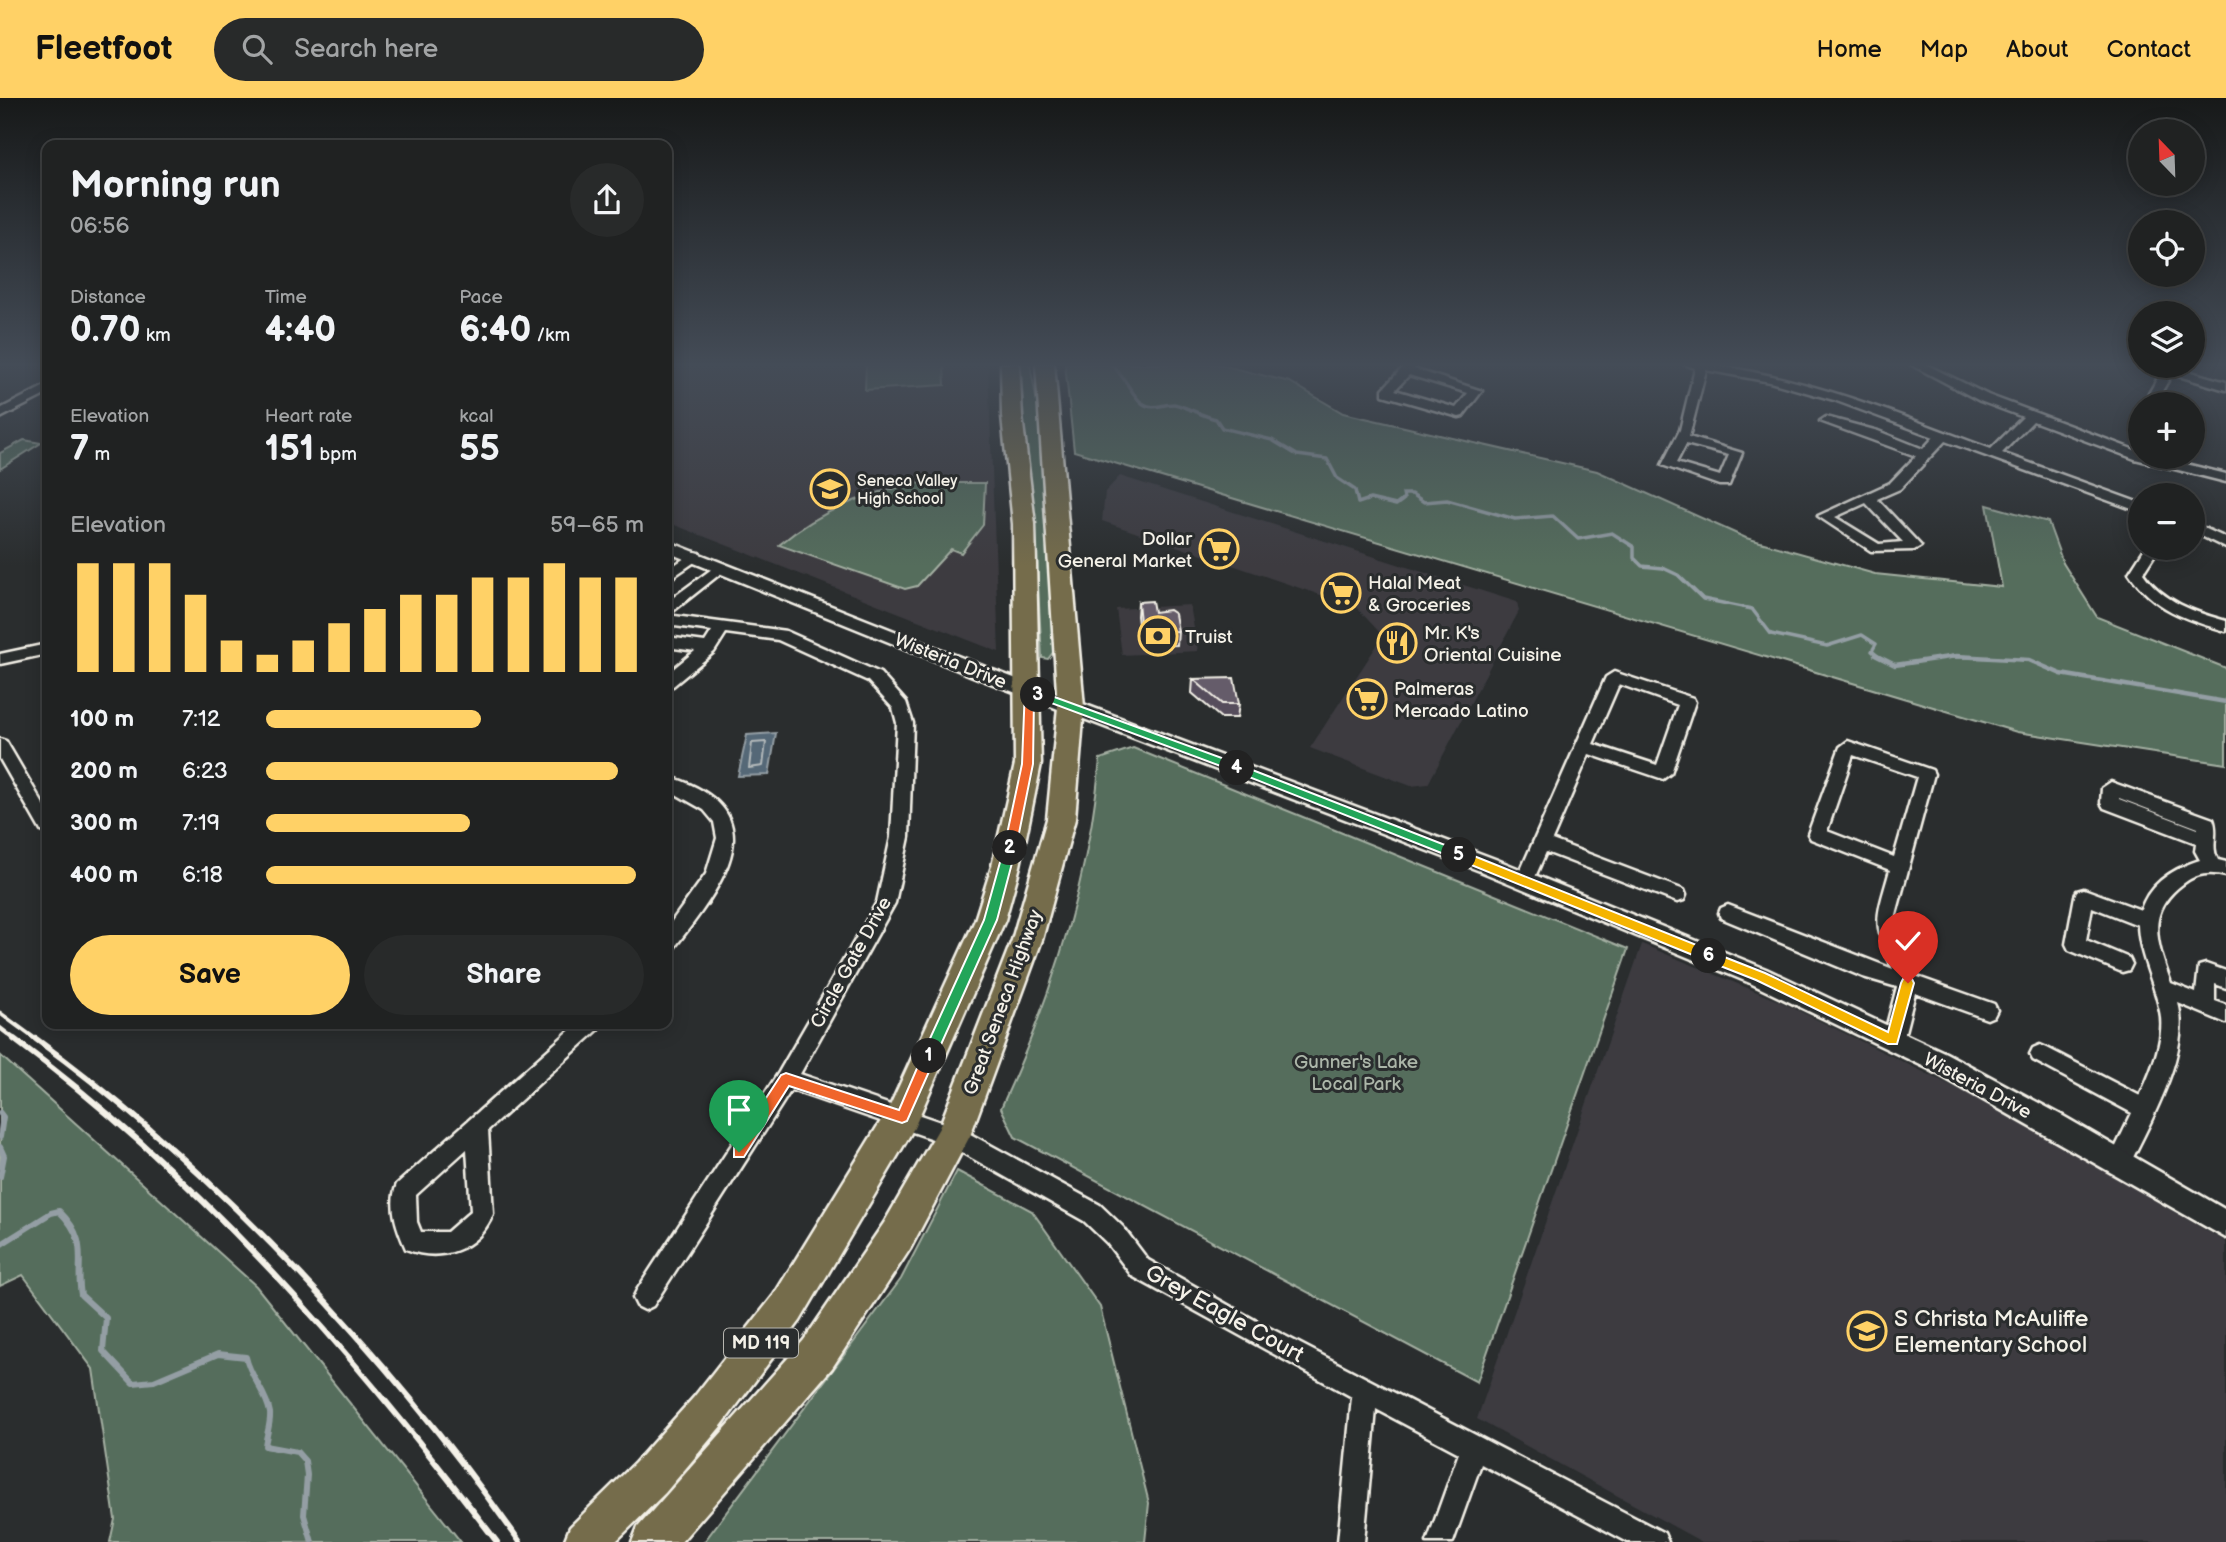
<!DOCTYPE html>
<meta charset="utf-8">
<style>
body{margin:0;font-family:"Balsamiq Sans",sans-serif;background:#282a2a;color:#f1f3f6;height:100vh;display:flex;flex-direction:column;font-size:26px;white-space:nowrap}
*{box-sizing:border-box;margin:0}
p{font-size:23px;color:#a2a4a5}
.icon{flex:none;width:38px;height:38px;fill:none;stroke:currentColor;stroke-width:2;stroke-linecap:round;stroke-linejoin:round}
.map{position:relative;flex:1;overflow:hidden}
.details{position:absolute;left:42px;top:42px;width:630px;height:889px;display:flex;flex-direction:column;background:#202222;border-radius:14px;box-shadow:0 4px 18px #0003,0 0 0 2px #3d3f40}
.details>*{flex:none}
.needle{width:46px;rotate:337deg}
.buttons{position:absolute;left:2128px;top:21px;display:grid;gap:14px}
.buttons a{display:grid;place-items:center;width:77px;height:77px;border-radius:50%;background:#202222;box-shadow:0 4px 18px #0003,0 0 0 2px #3d3f40;font-size:35px}
.pin{position:absolute;display:grid;place-items:center;width:60px;height:60px;color:#fff;margin:-72px -30px;border-radius:50% 50% 50% 0;rotate:-45deg;box-shadow:0 0 7px #0007}
.pin .icon{rotate:45deg}
.km{position:absolute;width:35px;height:35px;margin:-18px;border-radius:50%;background:#222;color:#fff;font-size:19px;line-height:35px;text-align:center}
.round{display:grid;place-items:center;flex:none;width:74px;height:74px;border-radius:37px;background:#282a2a}
.headline{display:flex;align-items:center;justify-content:space-between;height:119px;padding:0 28px}
h1{font-size:38px;font-weight:800;line-height:52px}
.figures{display:grid;grid-template-columns:repeat(3,1fr);gap:10px;height:119px;padding:7px 28px}
.figures div{display:grid;align-content:center}
.figures b{font-size:35px;font-weight:800}
.figures small{font-size:19px;font-weight:400}
.figures p{font-size:19px}
.chart{height:196px;padding:14px 28px}
.chart p{display:flex;justify-content:space-between}
.chart svg{width:100%;height:126px;margin-top:7px;stroke:#ffd166;stroke-width:6}
.action{display:flex;gap:14px;margin-top:auto;padding:14px 28px}
.action a{flex:1;height:80px;border-radius:42px;background:#ffd166;color:#111;font-size:28px;font-weight:800;line-height:80px;text-align:center}
.action a+a{background:#282a2a;color:#f1f3f6}
ul{padding:0 28px;list-style:none;font-size:23px}
li{display:grid;grid-template-columns:112px 84px 1fr;align-items:center;height:52px}
li i{height:18px;border-radius:9px;background:#ffd166}
header{display:flex;align-items:center;gap:42px;box-sizing:border-box;height:98px;padding:0 35px;background:#ffd166;color:#111}
header strong{font-size:33px}
nav{display:flex;gap:38px;margin-inline-start:auto;font-size:24px}
.search{width:490px;height:63px;background:#282a2a;display:flex;align-items:center;gap:18px;box-sizing:border-box;padding:0 24px;border-radius:38px;color:#a2a4a5;font-size:26px}
.map>svg:first-child{display:block}
.built{fill:#3c3b40}
.green{fill:#546d5c;stroke:#a4afa2;stroke-width:2}
.water{fill:#546777;stroke:#949ea4;stroke-width:2}
.lines{fill:none;stroke-linecap:round;stroke-linejoin:round}
.shore{stroke:#b4babb;stroke-width:2}
.stream-far2{stroke:#949ea4;stroke-width:3.5}
.stream-far1{stroke:#949ea4;stroke-width:4.5}
.stream{stroke:#949ea4;stroke-width:6}
.minor-casing{stroke:#f4f1e8;stroke-width:5}
.tertiary-casing{stroke:#f4f1e8;stroke-width:5}
.primary-casing{stroke:#f4f1e8;stroke-width:5}
.minor{fill:#2a2d2e;fill-rule:evenodd}
.tertiary{fill:#2a2d2e;fill-rule:evenodd}
.primary{fill:#746c4b;fill-rule:evenodd}
.rail-far1{stroke:#f4f1e8;stroke-width:4.5}
.rail{stroke:#f4f1e8;stroke-width:6}
.wall{fill:#574e5c;stroke:#f4f1e8;stroke-width:2}
.building{fill:#655b6b;stroke:#f4f1e8;stroke-width:2}
.split-1{fill:#f0652b;stroke:#fff;stroke-width:2}
.split-2{fill:#22a559;stroke:#fff;stroke-width:2}
.split-3{fill:#f0652b;stroke:#fff;stroke-width:2}
.split-4{fill:#22a559;stroke:#fff;stroke-width:2}
.split-5{fill:#22a559;stroke:#fff;stroke-width:2}
.split-6{fill:#f5b400;stroke:#fff;stroke-width:2}
.split-7{fill:#f5b400;stroke:#fff;stroke-width:2}
.labels{text-anchor:middle;stroke-width:6;stroke-linejoin:round;paint-order:stroke}
.far-poi-label{font-size:16px;fill:#f4f1e8;stroke:#2a2d2e;text-anchor:start}
.shield{fill:#2a2d2e;stroke:#b7b6b0;stroke-width:2}
.shield-label{font-size:18px;font-weight:bold;fill:#f4f1e8}
.poi-label{font-size:19px;fill:#f4f1e8;stroke:#2a2d2e;text-anchor:start}
.street-label{font-size:19px;fill:#f4f1e8;stroke:#2a2d2e}
.park-label{font-size:19px;fill:#acb6a9;stroke:#2a2d2e}
.near-street-label{font-size:23px;fill:#f4f1e8;stroke:#2a2d2e}
.near-poi-label{font-size:23px;fill:#f4f1e8;stroke:#2a2d2e;text-anchor:start}
</style>
<header>
<strong>Fleetfoot</strong>
<div class="search"><svg class="icon" aria-label="search" viewBox="0 0 24 24"><circle cx="10" cy="10" r="6"/><path d="M15 15l6 6"/></svg>Search here</div>
<nav><a>Home</a><a>Map</a><a>About</a><a>Contact</a></nav>
</header>
<div class="map">
<svg width="2226" height="1444" viewBox="0 0 2226 1444">
<rect width="100%" height="100%" fill="#2a2d2e"/>
<filter id="ink" filterUnits="userSpaceOnUse"><feTurbulence type="fractalNoise" baseFrequency=".0143" numOctaves="2"/><feDisplacementMap in="SourceGraphic" scale="14" xChannelSelector="R" yChannelSelector="G"/><feConvolveMatrix kernelMatrix="1 2 1 2 8 2 1 2 1" color-interpolation-filters="sRGB"/></filter>
<g filter="url(#ink)">
<path class="built" d="M 667,266 L 988,266 L 999,554 L 667,424 Z
M 1120,378 L 1517,504 L 1519,513 L 1428,686 L 1411,688 L 1310,650 L 1383,538 L 1356,509 L 1102,423 L 1105,394 Z
M 1190,507 L 1198,553 L 1122,557 L 1116,511 Z
M 1642,846 L 1781,904 L 1999,1011 L 2226,1144 L 2226,1444 L 1702,1444 L 1477,1321 Z"/>
<path class="green" d="M 866,266 L 944,266 L 945,287 L 865,292 Z
M 1021,266 L 1030,266 L 1040,322 L 1054,542 L 1054,553 L 1048,561 L 1042,560 L 1036,454 L 1027,405 Z
M 1065,266 L 1217,266 L 1290,284 L 1343,315 L 1597,373 L 1746,440 L 1875,476 L 2002,489 L 1987,407 L 2048,424 L 2063,465 L 2097,519 L 2226,570 L 2226,666 L 2017,634 L 1074,353 Z
M 24,342 L 41,345 L 0,371 L 0,355 Z
M 921,385 L 985,385 L 983,427 L 961,455 L 951,451 L 917,488 L 905,491 L 779,447 C 821,412 867,394 921,385 Z
M 1133,650 L 1628,851 L 1477,1284 L 1015,1039 L 1001,1010 C 1051,901 1089,782 1100,661 Z
M 0,957 L 256,1188 L 461,1444 L 110,1444 L 115,1421 L 93,1271 L 23,1177 L 0,1188 Z
M 957,1073 L 1032,1113 L 1100,1209 L 1149,1405 L 1145,1444 L 704,1444 L 901,1181 Z"/>
<path class="water" d="M 776,635 L 769,677 L 738,678 L 747,637 Z"/>
<g class="lines">
<path class="shore" d="M 766,644 L 763,668 L 749,670 L 752,645 Z"/>
<path class="stream-far2" d="M 1111,266 C 1124,277 1133,299 1142,305 C 1153,313 1162,306 1174,306 C 1179,306 1205,319 1216,321 L 1222,330 L 1272,342 L 1297,357 L 1327,361 L 1337,380 L 1355,392 L 1358,405 L 1370,401 L 1396,407 L 1404,401 L 1403,396 L 1412,396 L 1424,404 L 1447,402 L 1515,421 L 1553,418 L 1578,441 L 1612,435 L 1634,449 L 1634,460 L 1642,468 L 1663,470 L 1678,477 L 1703,501 L 1752,511 L 1771,536 L 1827,548 L 1862,537 L 1876,546 L 1872,553 L 1879,559
M 1948,559 L 1977,559"/>
<path class="stream-far1" d="M 1875,557 L 1895,567 L 1956,558 L 2029,562 L 2061,576 L 2226,604"/>
<path class="stream" d="M 0,1015 L 3,1019 L 0,1039
M 0,1049 L 4,1058 L 0,1079
M 0,1147 L 51,1115 L 59,1113 C 91,1144 75,1163 81,1197 L 106,1220 L 103,1253 L 133,1285 L 154,1283 L 218,1256 L 246,1259 C 250,1279 267,1295 270,1315 C 271,1325 266,1338 265,1348 L 297,1354 L 305,1363 L 307,1377 L 304,1417 L 312,1444"/>
<g class="minor-casing">
<path id="minor" d="M 1406,266 L 1418,266 L 1414,271 L 1482,293 L 1463,318 L 1459,319 L 1383,297 L 1383,291 ZM 1409,277 L 1468,295 L 1456,310 L 1395,292 Z
M 1684,266 C 1706,265 1727,269 1748,273 C 1832,289 1911,322 1991,351 L 2023,319 L 1980,303 L 1910,266 L 1925,266 L 1988,297 L 2140,354 L 2140,359 L 2158,359 L 2226,376 L 2226,384 L 2135,361 L 2033,323 L 2002,355 L 2140,405 L 2140,414 L 1945,343 L 1900,391 L 1877,401 L 1921,448 L 1914,452 L 1871,453 L 1818,418 L 1890,385 L 1916,358 L 1820,323 L 1826,319 L 1878,333 L 1923,351 L 1934,339 L 1834,302 L 1770,284 L 1706,272 L 1689,339 L 1742,355 L 1729,387 L 1719,387 L 1662,367 L 1680,332 L 1695,270 ZM 1686,346 L 1729,357 L 1720,378 L 1676,365 ZM 1866,405 L 1903,444 L 1879,446 L 1835,419 Z
M 2152,268 L 2170,268 L 2226,284 L 2226,292 L 2172,276 L 2158,300 L 2150,300 L 2148,297 L 2162,273 Z
M 47,287 L 47,296 L 0,320 L 0,311 Z
M 2193,425 L 2226,440 L 2226,450 L 2193,434 Z
M 2145,450 L 2159,450 L 2143,475 C 2163,504 2194,514 2226,523 L 2226,533 C 2186,522 2153,511 2129,475 Z
M 694,454 L 699,455 L 699,461 L 667,483 L 667,472 Z
M 720,465 L 727,469 L 725,472 L 672,514 L 667,516 L 667,504 Z
M 667,517 L 786,533 L 880,575 L 906,604 L 913,625 L 909,739 L 895,805 L 800,976 L 961,1031 L 1100,1107 L 1123,1129 L 1148,1162 L 1260,1225 L 1664,1435 L 1668,1444 L 1628,1444 L 1481,1366 L 1453,1444 L 1427,1444 L 1459,1355 L 1376,1311 L 1364,1444 L 1338,1444 L 1352,1299 L 1132,1178 L 1107,1145 L 1084,1123 L 947,1046 L 791,992 L 653,1208 L 645,1212 L 637,1208 L 633,1200 L 637,1192 L 779,974 L 877,804 L 891,739 L 897,625 L 893,610 L 868,583 L 778,542 L 726,535 L 714,554 L 673,588 L 667,589 L 667,576 L 695,553 L 667,549 L 667,539 L 705,544 L 712,533 L 667,527 Z
M 47,546 L 47,556 L 0,566 L 0,556 Z
M 1614,574 L 1693,600 L 1695,604 L 1671,675 L 1663,681 L 1589,656 L 1552,742 L 1684,792 L 1686,797 L 1684,802 L 1677,804 L 1546,754 L 1531,788 L 1519,788 L 1516,783 L 1606,579 ZM 1619,586 L 1678,607 L 1657,667 L 1593,646 Z
M 0,641 L 6,643 L 47,713 L 47,735 L 41,733 L 0,661 Z
M 1848,643 L 1932,672 L 1934,676 L 1895,820 L 1896,836 L 1915,878 L 1994,906 L 1997,912 L 1994,918 L 1987,921 L 1915,895 L 1903,942 L 1900,948 L 1893,951 L 1886,948 L 1883,942 L 1897,889 L 1863,879 L 1721,820 L 1719,815 L 1721,810 L 1728,807 L 1893,871 C 1872,823 1876,822 1890,772 L 1811,741 L 1808,736 L 1840,649 ZM 1853,657 L 1917,679 L 1894,759 L 1827,733 Z
M 667,678 C 781,712 723,787 674,850 L 667,852 L 667,830 L 706,776 L 717,740 L 714,724 L 704,712 L 667,691 Z
M 2111,684 L 2213,721 C 2219,735 2210,748 2218,762 L 2226,764 L 2226,778 C 2210,774 2197,775 2184,785 C 2144,814 2157,845 2171,885 L 2196,895 L 2199,868 L 2206,866 L 2226,873 L 2226,890 L 2215,886 L 2215,903 L 2226,907 L 2226,925 L 2178,905 C 2192,954 2148,1027 2128,1070 L 2120,1073 L 2112,1070 L 2109,1063 L 2132,1015 L 2033,962 L 2030,956 L 2033,950 L 2040,947 L 2047,950 L 2140,998 C 2151,974 2166,939 2160,913 C 2154,883 2139,857 2138,827 L 2092,809 L 2086,842 L 2129,860 L 2132,866 L 2129,872 L 2122,874 L 2069,852 L 2066,846 L 2075,798 L 2077,793 L 2084,791 L 2141,812 C 2149,785 2175,770 2200,762 L 2195,753 L 2196,745 L 2104,710 L 2101,705 L 2102,690 ZM 2119,700 L 2198,730 L 2198,731 L 2119,701 Z
M 577,926 L 601,926 L 598,932 L 488,1032 L 493,1116 C 478,1152 441,1165 406,1151 C 397,1131 388,1107 397,1086 ZM 467,1051 L 471,1113 L 447,1134 L 421,1134 L 417,1124 L 416,1097 Z"/>
</g>
<g class="tertiary-casing">
<path id="tertiary" d="M 667,443 L 993,572 L 1495,761 L 1766,871 L 1946,955 L 2063,1018 L 2226,1112 L 2226,1140 L 1929,971 L 1750,885 L 1480,773 L 980,581 L 667,454 Z"/>
</g>
<g class="primary-casing">
<path id="primary" d="M 1001,266 L 1019,266 L 1022,318 L 1035,426 L 1041,666 L 1020,768 L 1005,822 L 914,1030 L 800,1223 L 722,1327 L 665,1395 L 615,1444 L 564,1444 L 570,1429 L 635,1365 L 694,1299 L 774,1197 L 890,1008 L 975,822 L 992,768 L 1015,666 L 1013,426 L 1002,318 Z
M 1036,266 L 1054,266 L 1084,609 L 1075,721 L 1042,842 L 970,1038 L 910,1151 L 832,1270 L 681,1444 L 632,1444 L 638,1429 L 804,1242 L 884,1125 L 939,1030 L 1012,842 L 1047,721 L 1058,609 Z"/>
</g>
<use href="#minor" class="minor"/>
<use href="#tertiary" class="tertiary"/>
<use href="#primary" class="primary"/>
<path class="rail-far1" d="M 0,915 L 38,943
M 0,930 L 17,943"/>
<path class="rail" d="M 14,941 C 204,1082 355,1257 497,1444
M 36,941 C 216,1071 392,1262 520,1444"/>
</g>
<path class="wall" d="M 1138,504 L 1154,514 L 1178,533 L 1177,547 L 1141,548 L 1137,518 Z
M 1193,581 L 1239,606 L 1237,620 L 1221,620 L 1192,595 Z"/>
<path class="building" d="M 1152,503 L 1154,514 L 1169,512 L 1175,516 L 1178,533 L 1141,534 L 1138,504 Z
M 1234,580 L 1239,606 L 1222,606 L 1193,581 Z"/>
</g>
<linearGradient id="sky" x2="0" y2="1"><stop stop-color="#171919"/><stop offset="0.57" stop-color="#444c57"/><stop offset="1" stop-color="#444c57" stop-opacity="0"/></linearGradient>
<rect width="2226" height="468" fill="url(#sky)"/>
<path class="split-1" d="M 929,952 L 936,958 L 907,1023 L 902,1025 L 789,988 L 744,1059 L 734,1059 L 734,1049 L 781,977 L 786,975 L 899,1012 L 924,954 Z"/>
<path class="split-2" d="M 1010,746 L 1016,750 L 997,822 L 934,962 L 924,962 L 922,958 L 984,822 L 1004,750 Z"/>
<path class="split-3" d="M 1025,590 L 1044,597 L 1034,599 L 1033,666 L 1016,750 L 1010,755 L 1004,750 L 1022,666 Z"/>
<path class="split-4" d="M 1038,593 L 1241,667 L 1243,670 L 1234,673 L 1035,599 L 1033,597 Z"/>
<path class="split-5" d="M 1237,666 L 1463,754 L 1464,757 L 1459,761 L 1454,760 L 1234,673 L 1234,667 Z"/>
<path class="split-6" d="M 1459,752 L 1714,854 L 1716,858 L 1709,863 L 1705,862 L 1454,760 L 1453,757 Z"/>
<path class="split-7" d="M 1709,853 L 1765,875 L 1888,934 L 1901,885 L 1903,881 L 1912,881 L 1914,885 L 1897,946 L 1888,946 L 1756,882 L 1705,862 L 1703,858 Z"/>
<defs>
<g id="school-ring" transform="scale(2.0125)"><circle r="9.5" fill="#2a2d2e" stroke="#ffd166" stroke-width="1.5"/><path d="M0-5L7-2L0 1L-7-2ZM-4 1L0 2.5L4 1V4Q0 6-4 4Z" fill="#ffd166"/></g>
<g id="supermarket-ring" transform="scale(2.0125)"><circle r="9.5" fill="#2a2d2e" stroke="#ffd166" stroke-width="1.5"/><path d="M-6-5.5h2.5l.6 2H6L4.5 2H-2.5L-4.4-4H-6ZM-1.5 3.2a1.3 1.3 0 1 0 .1 0ZM3 3.2a1.3 1.3 0 1 0 .1 0Z" fill="#ffd166"/></g>
<g id="bank-ring" transform="scale(2.0125)"><circle r="9.5" fill="#2a2d2e" stroke="#ffd166" stroke-width="1.5"/><path d="M-6-4H6V4H-6ZM0-2.3a2.3 2.3 0 1 0 0 4.6a2.3 2.3 0 1 0 0-4.6Z" fill="#ffd166"/></g>
<g id="restaurant-ring" transform="scale(2.0125)"><circle r="9.5" fill="#2a2d2e" stroke="#ffd166" stroke-width="1.5"/><path d="M-5-6h1v4h1v-4h1v4h1v-4h1v5L-1.5 .5V6h-2V.5L-5-1ZM5-6V6H3V1.5H1.5Q1.5-4 5-6Z" fill="#ffd166"/></g>
</defs>
<g fill-rule="evenodd">
<use href="#school-ring" x="830" y="391"/>
<use href="#supermarket-ring" x="1219" y="451"/>
<use href="#supermarket-ring" x="1341" y="495"/>
<use href="#bank-ring" x="1158" y="538"/>
<use href="#restaurant-ring" x="1397" y="545"/>
<use href="#supermarket-ring" x="1367" y="601"/>
<use href="#school-ring" x="1867" y="1233"/>
</g>
<g class="labels">
<g class="far-poi-label">
<text x="857" y="388">Seneca Valley<tspan x="857" dy="18">High School</tspan></text>
</g>
<rect class="shield" x="724" y="1230.5" width="74" height="29" rx="5"/>
<g class="shield-label">
<text x="761" y="1251">MD 119</text>
</g>
<g class="poi-label">
<text x="1192" y="447" text-anchor="end">Dollar<tspan x="1192" dy="22">General Market</tspan></text>
<text x="1368" y="491">Halal Meat<tspan x="1368" dy="22">&amp; Groceries</tspan></text>
<text x="1424" y="541">Mr. K's<tspan x="1424" dy="22">Oriental Cuisine</tspan></text>
<text x="1185" y="545">Truist</text>
<text x="1394" y="597">Palmeras<tspan x="1394" dy="22">Mercado Latino</tspan></text>
</g>
<g class="street-label">
<text transform="translate(951 562) rotate(22)" y="7">Wisteria Drive</text>
<text transform="translate(850 864) rotate(-61)" y="7">Circle Gate Drive</text>
<text transform="translate(1002 904) rotate(-70)" y="7">Great Seneca Highway</text>
<text transform="translate(1978 987) rotate(28)" y="7">Wisteria Drive</text>
</g>
<g class="park-label">
<text x="1356" y="970">Gunner's Lake<tspan x="1356" dy="22">Local Park</tspan></text>
</g>
<g class="near-street-label">
<text transform="translate(1225 1215) rotate(29)" y="8">Grey Eagle Court</text>
</g>
<g class="near-poi-label">
<text x="1894" y="1228">S Christa McAuliffe<tspan x="1894" dy="26">Elementary School</tspan></text>
</g>
</g>
</svg>
<div class="buttons">
<a><svg class="needle" viewBox="-14 -14 28 28"><path d="M0-13l5 13h-10z" fill="#e53935"/><path d="M0 13l5-13h-10z" fill="#a2a4a5"/></svg></a>
<a><svg class="icon" aria-label="locate" viewBox="0 0 24 24"><circle cx="12" cy="12" r="6"/><path d="M12 2v4M12 18v4M2 12h4M18 12h4"/></svg></a>
<a><svg class="icon" aria-label="layers" viewBox="0 0 24 24"><path d="M12 4l9 5-9 5-9-5zM3 14l9 5 9-5"/></svg></a>
<a>+</a>
<a>−</a>
</div>
<div class="pin" style="left:739px;top:1054px;background:#1e9e55"><svg class="icon" aria-label="arrive" viewBox="0 0 24 24"><path d="M6 21V4h12l-3 4 3 4H6"/></svg></div>
<div class="pin" style="left:1908px;top:885px;background:#d93025"><svg class="icon" aria-label="check" viewBox="0 0 24 24"><path d="M5 12l5 5 9-10"/></svg></div>
<b class="km" style="left:929px;top:958px">1</b>
<b class="km" style="left:1010px;top:750px">2</b>
<b class="km" style="left:1038px;top:597px">3</b>
<b class="km" style="left:1237px;top:670px">4</b>
<b class="km" style="left:1459px;top:757px">5</b>
<b class="km" style="left:1709px;top:858px">6</b>
<section class="details">
<div class="headline"><div><h1>Morning run</h1><p>06:56</p></div><a class="round"><svg class="icon" aria-label="share" viewBox="0 0 24 24"><path d="M12 15V3M7 8l5-5 5 5M5 13v7h14v-7"/></svg></a></div>
<div class="figures">
<div><p>Distance</p><b>0.70<small> km</small></b></div>
<div><p>Time</p><b>4:40</b></div>
<div><p>Pace</p><b>6:40<small> /km</small></b></div>
</div>
<div class="figures">
<div><p>Elevation</p><b>7<small> m</small></b></div>
<div><p>Heart rate</p><b>151<small> bpm</small></b></div>
<div><p>kcal</p><b>55</b></div>
</div>
<div class="chart"><p><span>Elevation</span>59–65 m</p>
<svg viewBox="0 0 160 44" preserveAspectRatio="none"><path d="M5 44V6M15 44V6M25 44V6M35 44V17M45 44V33M55 44V38M65 44V33M75 44V27M85 44V22M95 44V17M105 44V17M115 44V11M125 44V11M135 44V6M145 44V11M155 44V11"/></svg>
</div>
<ul>
<li><b>100 m</b>7:12<i style="width:57%"></i></li>
<li><b>200 m</b>6:23<i style="width:93%"></i></li>
<li><b>300 m</b>7:19<i style="width:54%"></i></li>
<li><b>400 m</b>6:18<i style="width:98%"></i></li>
</ul>
<div class="action"><a>Save</a><a>Share</a></div>
</section>
</div>
